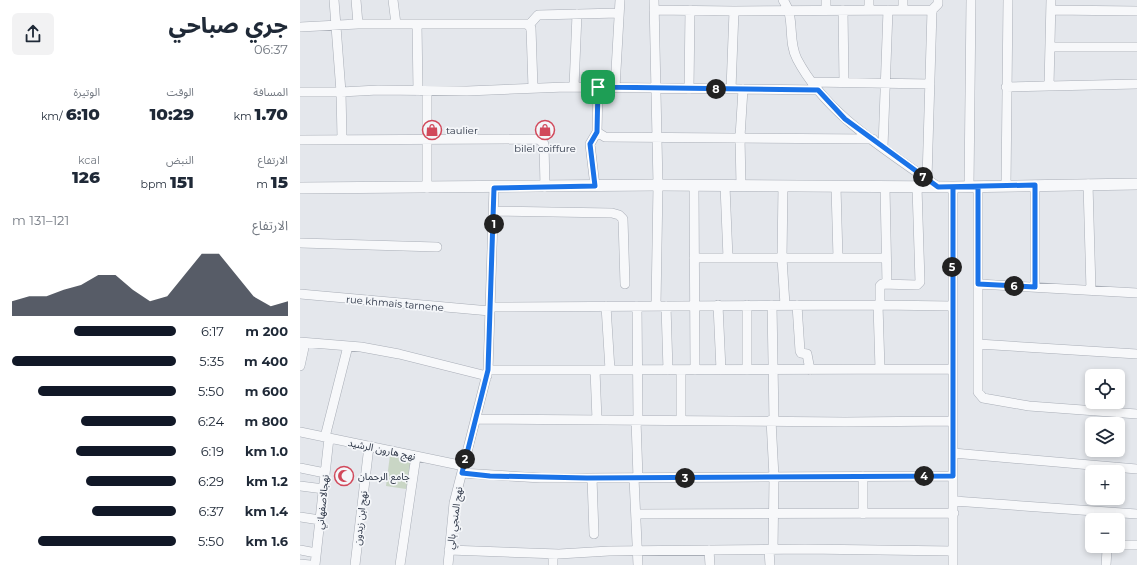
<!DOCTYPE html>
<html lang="ar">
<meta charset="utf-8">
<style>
body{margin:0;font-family:Montserrat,"Noto Sans Arabic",sans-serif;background:#f2f2f3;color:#1f2937;direction:rtl;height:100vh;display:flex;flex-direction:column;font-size:15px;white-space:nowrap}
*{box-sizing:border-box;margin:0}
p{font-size:13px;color:#747a83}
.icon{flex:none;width:22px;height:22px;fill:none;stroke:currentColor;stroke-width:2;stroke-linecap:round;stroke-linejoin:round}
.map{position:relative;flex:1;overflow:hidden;direction:ltr}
.details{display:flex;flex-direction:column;background:#fff;width:300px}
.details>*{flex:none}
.fabs{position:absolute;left:785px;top:369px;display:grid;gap:8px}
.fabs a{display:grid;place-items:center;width:40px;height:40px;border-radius:6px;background:#fff;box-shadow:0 2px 6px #0003;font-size:20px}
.pin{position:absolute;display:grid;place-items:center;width:34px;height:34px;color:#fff;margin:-17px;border-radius:8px;box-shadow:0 2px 6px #0006}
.km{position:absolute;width:20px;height:20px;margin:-10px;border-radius:50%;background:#222;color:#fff;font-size:11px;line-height:20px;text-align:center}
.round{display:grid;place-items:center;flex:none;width:42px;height:42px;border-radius:6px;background:#f2f2f3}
.overview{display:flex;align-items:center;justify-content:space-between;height:68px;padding:0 12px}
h1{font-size:22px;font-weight:800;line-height:30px}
.metrics{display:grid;grid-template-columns:repeat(3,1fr);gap:6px;height:68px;padding:4px 12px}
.metrics div{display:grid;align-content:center}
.metrics b{font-size:17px;font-weight:800}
.metrics small{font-size:11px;font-weight:400}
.metrics p{font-size:11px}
.chart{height:112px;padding:8px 12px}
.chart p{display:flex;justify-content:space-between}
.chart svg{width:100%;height:72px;margin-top:4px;fill:#111827;opacity:.7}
ul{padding:0 12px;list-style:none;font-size:13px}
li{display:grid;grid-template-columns:64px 48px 1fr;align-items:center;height:30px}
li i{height:10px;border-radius:5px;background:#111827}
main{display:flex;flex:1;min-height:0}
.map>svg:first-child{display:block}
.green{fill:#c9d6c5}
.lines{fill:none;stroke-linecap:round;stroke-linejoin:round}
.minor-casing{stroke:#a9aeb7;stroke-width:10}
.tertiary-casing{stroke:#a9aeb7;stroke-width:12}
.minor{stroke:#f7f8fa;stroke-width:9}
.tertiary{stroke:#f7f8fa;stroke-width:11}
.route-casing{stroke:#fff;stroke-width:8}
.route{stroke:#1a73e8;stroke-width:5}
.labels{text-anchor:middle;stroke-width:3.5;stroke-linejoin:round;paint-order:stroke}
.poi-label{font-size:10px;fill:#2b3445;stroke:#f4f6f9;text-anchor:start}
.street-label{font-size:10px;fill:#2b3445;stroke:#f4f6f9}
</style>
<main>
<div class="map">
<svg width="837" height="565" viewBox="0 0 837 565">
<rect width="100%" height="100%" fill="#e4e7ec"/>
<path class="green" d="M 90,455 L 112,458 L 106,489 L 86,486 Z"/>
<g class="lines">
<g class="minor-casing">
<path id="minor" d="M 34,0 L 41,92 L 42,138
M 56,0 L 58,24
M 93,0 L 96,24
M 354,0 L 358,185 L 356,306
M 483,0 C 496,17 487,40 497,59 C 527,116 587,150 638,187
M 526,0 L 526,10
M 569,0 L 569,10
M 603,0 L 603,10
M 354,10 L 434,11 L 632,10 L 638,4 L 638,0
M 543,10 L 544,82
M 751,10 L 837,11
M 117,24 L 118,91
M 229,25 L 238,15 L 319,13
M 0,27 L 58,24 L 227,24 L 231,28 L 233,88
M 750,47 L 837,47
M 512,82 L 630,84
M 749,86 L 751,0
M 274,87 L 277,14
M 298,87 L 297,132 L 305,137 L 573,139
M 706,87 L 837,84
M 315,88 L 320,0
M 389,89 L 390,10
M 431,89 L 434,11
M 0,92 L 41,92 L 78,90 L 167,91 L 266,87 L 518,90
M 0,140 L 239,139 L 244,144 L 245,187
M 583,147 L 588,10
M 627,179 L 632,10
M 788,184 L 791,290
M 394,185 L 395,370
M 735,185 L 735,287
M 295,186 L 290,144 L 297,132
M 425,186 L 428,258
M 441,186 L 440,137 L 443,89
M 483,186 L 482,258 L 485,305
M 706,186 L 708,0
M 536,187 L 538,258
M 585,187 L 587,284
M 653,187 L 653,565
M 669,187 L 671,0
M 678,187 L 678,392 L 683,398 L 729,406 L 837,414
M 127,188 L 127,91
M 194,211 L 312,213 L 319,215 L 323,219 L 325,284
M 0,243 L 137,247
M 394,258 L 586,258
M 678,284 L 837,293
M 0,294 L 190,311
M 418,305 L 421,370
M 447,305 L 447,370
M 472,305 L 474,420
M 497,305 L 500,351 L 501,353 L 507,354 L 510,370
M 578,305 L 580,369
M 580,305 L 580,286 L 582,284 L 617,285 L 620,282 L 617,187
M 306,306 L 310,370
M 337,306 L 338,420
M 366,306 L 368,370
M 190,307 L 580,305 L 652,306
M 0,342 L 61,347 L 99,354 L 187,376
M 678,344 L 837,354
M 0,366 L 5,343
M 188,370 L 652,369
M 295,370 L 297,420
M 381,370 L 381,420
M 176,419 L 545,422 L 652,421
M 336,420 L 338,478
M 471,420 L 474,477 L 473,550
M 0,432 L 164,466
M 25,437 L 48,346
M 653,453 L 837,469
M 0,468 L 25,473
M 162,473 L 241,478 L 287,478 L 653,476
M 563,476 L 563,514
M 292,478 L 294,534
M 334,478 L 338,565
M 0,486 L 24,489
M 654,501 L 837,514
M 337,514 L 654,513
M 0,517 L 20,520
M 818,545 L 837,545
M 0,550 L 16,553
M 149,550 L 259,554 L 309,551 L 505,549 L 653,551
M 409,550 L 410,565
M 469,550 L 470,565
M 253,554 L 253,565
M 0,564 L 10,565
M 15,565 L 29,438
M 55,565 L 69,446
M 100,565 L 116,456
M 148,565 L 154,503 L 188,370 L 194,188
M 806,565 L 807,550 L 810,546"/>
</g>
<g class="tertiary-casing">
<path id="tertiary" d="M 0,188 L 358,185 L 653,187 L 837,184"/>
</g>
<use href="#minor" class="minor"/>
<use href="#tertiary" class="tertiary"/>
</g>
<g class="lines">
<g class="route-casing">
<path id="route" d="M 298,87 L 297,132 L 290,144 L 295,186 L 194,188 L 188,370 L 162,473 L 190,476 L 287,478 L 653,476 L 653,187 L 678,187 L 678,284 L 735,287 L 735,185 L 638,187 L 545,119 L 518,90 L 298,87"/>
</g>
<use href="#route" class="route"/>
</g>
<defs>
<g id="shop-ring" transform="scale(1)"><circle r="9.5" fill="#f4f6f9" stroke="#d1495b" stroke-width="1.5"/><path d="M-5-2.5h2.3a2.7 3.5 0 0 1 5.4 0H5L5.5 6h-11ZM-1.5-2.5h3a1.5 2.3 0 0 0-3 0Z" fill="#d1495b"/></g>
<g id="mosque-ring" transform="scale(1)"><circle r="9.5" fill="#f4f6f9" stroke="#d1495b" stroke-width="1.5"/><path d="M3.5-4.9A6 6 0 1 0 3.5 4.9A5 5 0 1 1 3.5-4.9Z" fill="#d1495b"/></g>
</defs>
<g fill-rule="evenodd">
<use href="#shop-ring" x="132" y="130"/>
<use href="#shop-ring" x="245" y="130"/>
<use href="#mosque-ring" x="44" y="476"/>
</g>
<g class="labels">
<g class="poi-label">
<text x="146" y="134">taulier</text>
<text x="245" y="152" text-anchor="middle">bilel coiffure</text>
<text x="58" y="480">جامع الرحمان</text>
</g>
<g class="street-label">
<text transform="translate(95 303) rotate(5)" y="4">rue khmais tarnene</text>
<text transform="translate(82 449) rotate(12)" y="4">نهج هارون الرشيد</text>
<text transform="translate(22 502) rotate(-84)" y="4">نهجالاصفهاني</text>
<text transform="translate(60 518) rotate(-83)" y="4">نهج ابن زيدون</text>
<text transform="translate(154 518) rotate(-82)" y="4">نهج المنجي بالي</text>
</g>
</g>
</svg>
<div class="fabs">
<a><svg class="icon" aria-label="locate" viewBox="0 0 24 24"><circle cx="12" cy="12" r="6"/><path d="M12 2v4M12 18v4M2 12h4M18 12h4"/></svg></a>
<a><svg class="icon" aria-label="layers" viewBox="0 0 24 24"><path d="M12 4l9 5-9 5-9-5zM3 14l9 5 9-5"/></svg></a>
<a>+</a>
<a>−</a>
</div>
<div class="pin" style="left:298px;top:87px;background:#1e9e55"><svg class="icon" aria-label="arrive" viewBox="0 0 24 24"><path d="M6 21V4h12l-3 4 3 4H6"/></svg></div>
<b class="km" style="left:194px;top:224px">1</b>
<b class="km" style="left:165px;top:459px">2</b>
<b class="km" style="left:385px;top:478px">3</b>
<b class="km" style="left:624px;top:476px">4</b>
<b class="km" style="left:652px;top:267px">5</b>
<b class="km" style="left:714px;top:286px">6</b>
<b class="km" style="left:623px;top:177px">7</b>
<b class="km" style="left:416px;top:89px">8</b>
</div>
<section class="details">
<div class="overview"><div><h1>جري صباحي</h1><p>06:37</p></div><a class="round"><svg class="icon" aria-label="share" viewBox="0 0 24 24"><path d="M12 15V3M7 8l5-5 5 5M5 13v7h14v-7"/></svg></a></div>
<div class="metrics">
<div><p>المسافة</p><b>1.70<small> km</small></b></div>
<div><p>الوقت</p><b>10:29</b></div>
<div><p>الوتيرة</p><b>6:10<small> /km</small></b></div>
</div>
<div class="metrics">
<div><p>الارتفاع</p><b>15<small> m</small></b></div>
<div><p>النبض</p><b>151<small> bpm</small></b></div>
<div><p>kcal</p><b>126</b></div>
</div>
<div class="chart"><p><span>الارتفاع</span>121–131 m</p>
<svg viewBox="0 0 160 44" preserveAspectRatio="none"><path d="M0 44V35L10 32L20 32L30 28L40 25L50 19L60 19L70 28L80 35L90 32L100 19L110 6L120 6L130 19L140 32L150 38L160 35V44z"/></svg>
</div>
<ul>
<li><b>200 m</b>6:17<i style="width:62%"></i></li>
<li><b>400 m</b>5:35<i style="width:100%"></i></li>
<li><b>600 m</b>5:50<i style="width:84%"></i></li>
<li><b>800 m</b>6:24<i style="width:58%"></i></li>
<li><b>1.0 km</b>6:19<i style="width:61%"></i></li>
<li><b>1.2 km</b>6:29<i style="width:55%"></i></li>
<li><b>1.4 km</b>6:37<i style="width:51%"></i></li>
<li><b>1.6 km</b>5:50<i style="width:84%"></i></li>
</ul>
</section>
</main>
